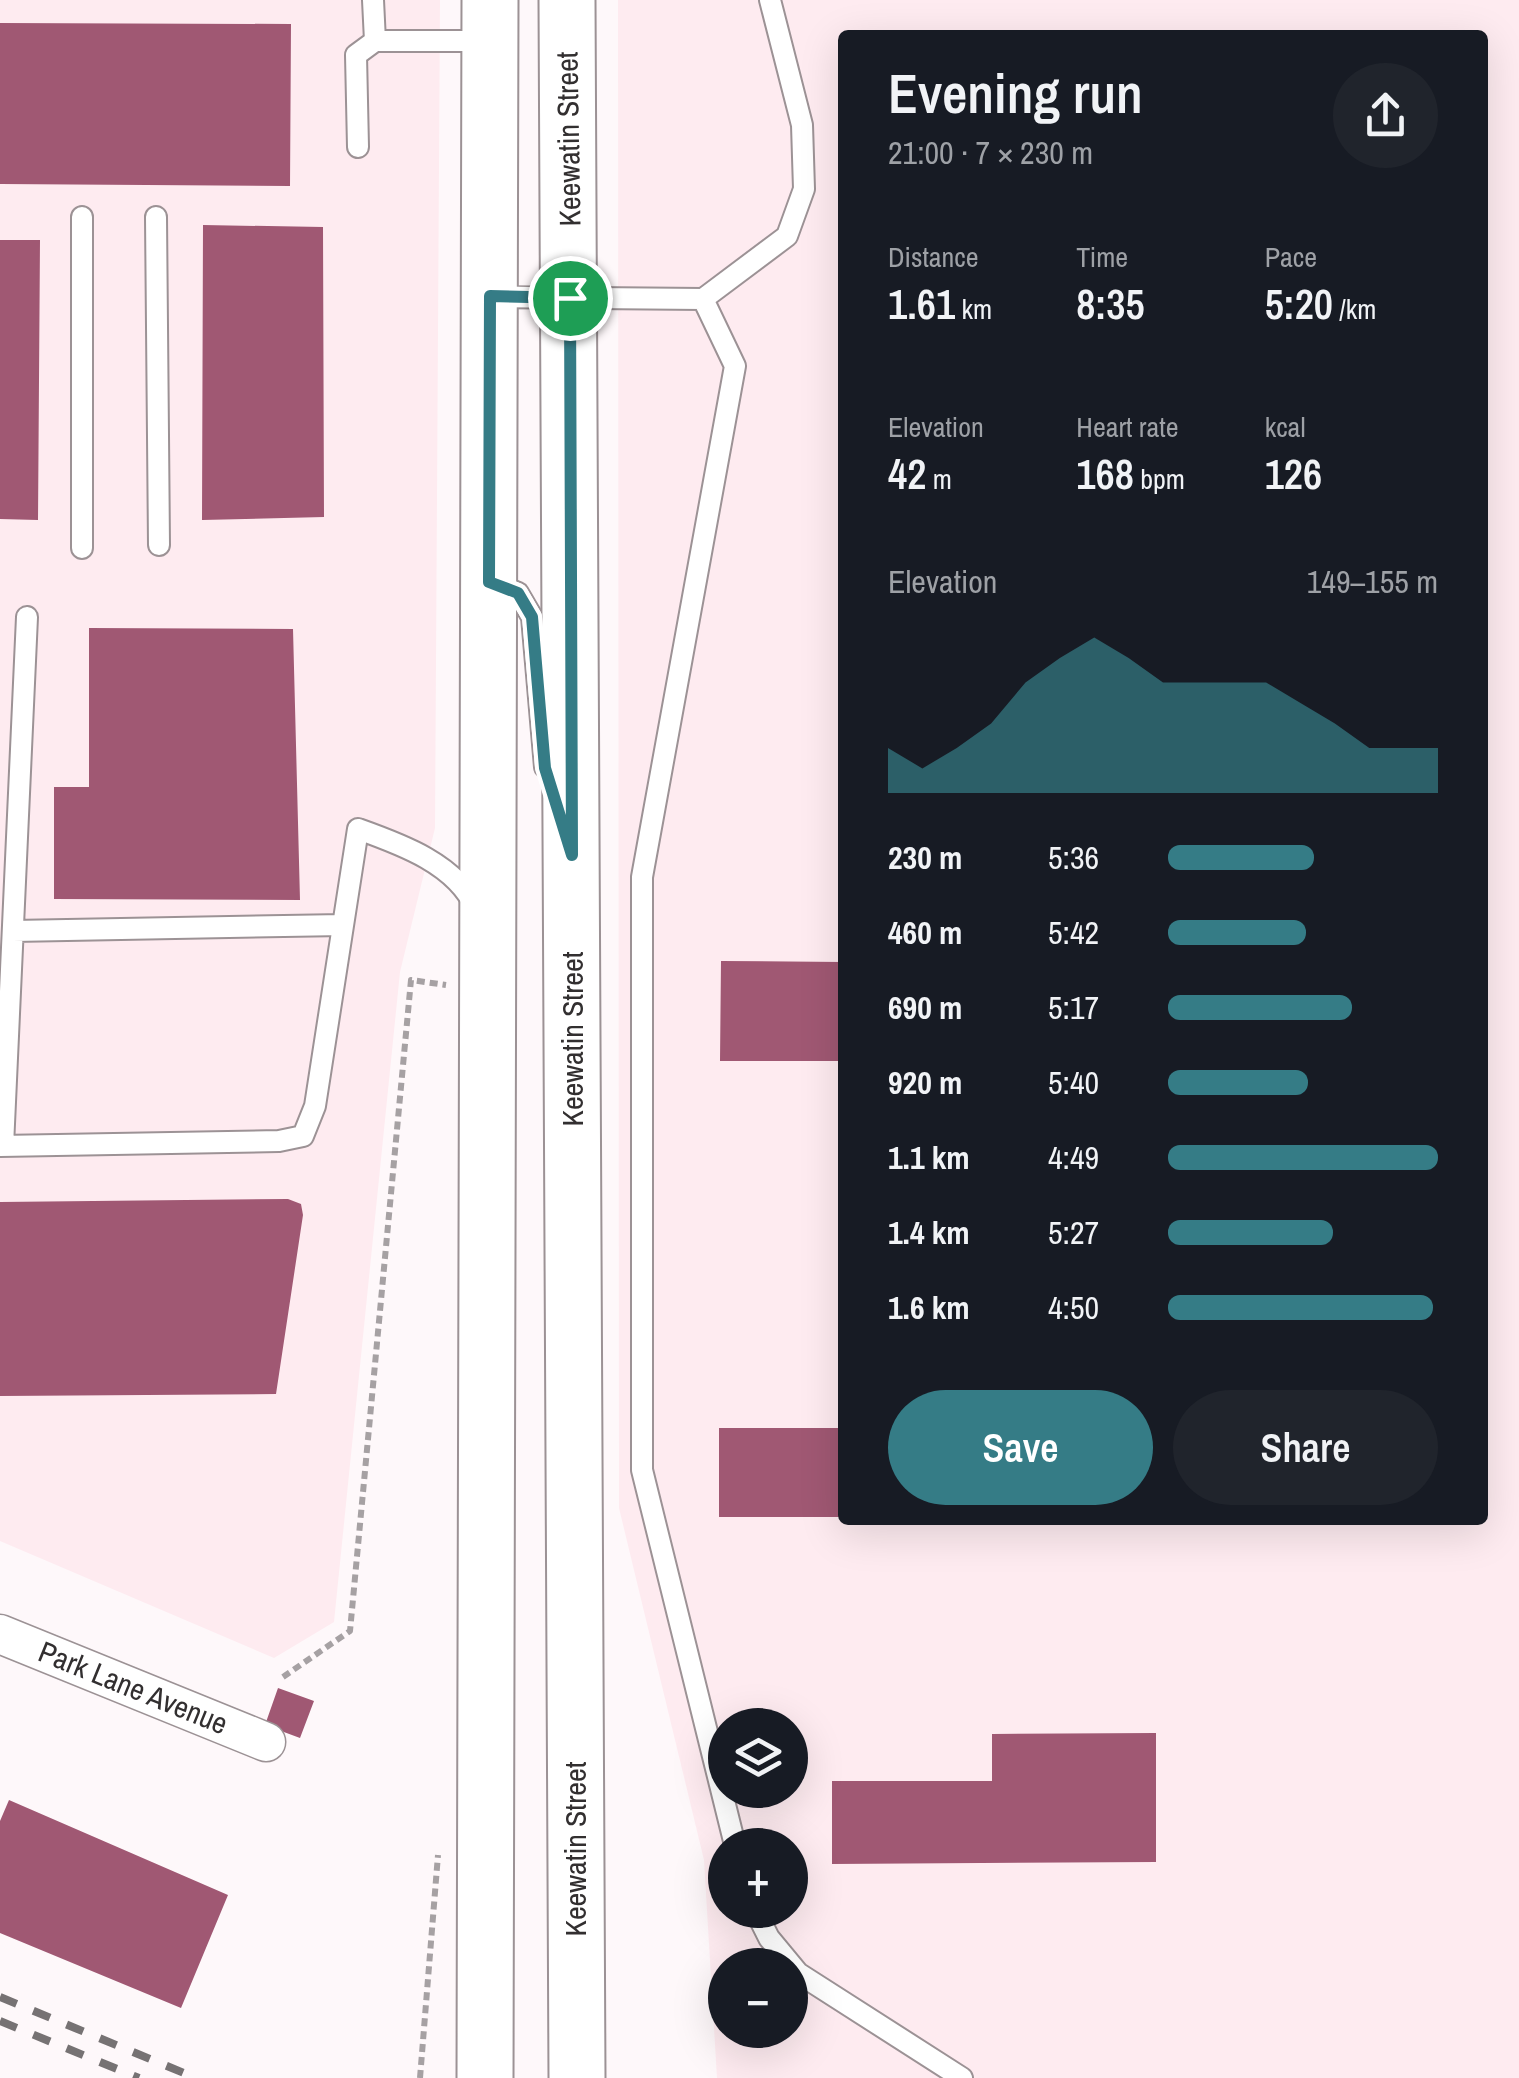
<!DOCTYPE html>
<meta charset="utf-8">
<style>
body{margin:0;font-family:"Archivo Narrow",sans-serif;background:#20242c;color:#f1f3f6;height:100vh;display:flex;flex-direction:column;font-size:38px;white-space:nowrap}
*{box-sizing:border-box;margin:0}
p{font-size:32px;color:#9ea1a6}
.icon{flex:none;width:55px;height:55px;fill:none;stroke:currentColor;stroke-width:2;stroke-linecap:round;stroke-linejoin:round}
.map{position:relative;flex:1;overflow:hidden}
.side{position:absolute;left:838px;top:30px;width:650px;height:1495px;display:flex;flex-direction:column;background:#171b24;border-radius:10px;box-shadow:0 10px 40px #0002}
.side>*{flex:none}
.tools{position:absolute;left:708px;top:1708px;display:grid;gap:20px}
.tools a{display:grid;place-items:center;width:100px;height:100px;border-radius:50%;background:#171b24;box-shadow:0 10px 40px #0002;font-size:50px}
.pin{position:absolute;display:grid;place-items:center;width:85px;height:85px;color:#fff;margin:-42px;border:5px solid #fff;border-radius:50%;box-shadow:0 2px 10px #0007}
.round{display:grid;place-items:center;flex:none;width:105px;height:105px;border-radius:52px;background:#20242c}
.headline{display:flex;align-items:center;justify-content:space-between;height:170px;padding:0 50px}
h1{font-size:55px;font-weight:600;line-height:75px}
.figures{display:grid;grid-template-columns:repeat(3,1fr);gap:15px;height:170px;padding:10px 50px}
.figures div{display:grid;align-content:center}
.figures b{font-size:42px;font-weight:600}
.figures small{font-size:28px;font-weight:400}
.figures p{font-size:28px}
.chart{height:280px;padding:20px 50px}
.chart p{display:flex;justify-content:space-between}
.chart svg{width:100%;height:180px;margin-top:10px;fill:#357c86;opacity:.7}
.action{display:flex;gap:20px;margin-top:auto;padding:20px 50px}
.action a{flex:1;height:115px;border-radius:60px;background:#357c86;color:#fff;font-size:40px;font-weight:600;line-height:115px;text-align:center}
.action a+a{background:#20242c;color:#f1f3f6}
ul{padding:0 50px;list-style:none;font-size:32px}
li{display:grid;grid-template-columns:160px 120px 1fr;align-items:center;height:75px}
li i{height:25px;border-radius:12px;background:#357c86}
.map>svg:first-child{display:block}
.built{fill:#feebf0;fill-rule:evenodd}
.building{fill:#a05873}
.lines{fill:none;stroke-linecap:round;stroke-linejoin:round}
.lane-casing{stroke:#9c9295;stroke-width:24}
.street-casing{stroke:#9c9295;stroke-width:41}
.secondary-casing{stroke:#9c9295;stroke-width:59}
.path{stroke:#a6a1a3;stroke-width:6;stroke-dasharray:8 5;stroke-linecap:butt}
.lane{stroke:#fff;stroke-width:20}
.street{stroke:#fff;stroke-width:38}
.secondary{stroke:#fff;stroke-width:55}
.rail{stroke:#767273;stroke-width:8;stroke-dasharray:18 18;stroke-linecap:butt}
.route-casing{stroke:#fff;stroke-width:20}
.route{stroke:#357c86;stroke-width:12}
.labels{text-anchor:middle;stroke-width:10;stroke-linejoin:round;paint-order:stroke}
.street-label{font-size:30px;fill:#322f30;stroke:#fff}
</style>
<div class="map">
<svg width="1519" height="2078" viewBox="0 0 1519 2078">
<rect width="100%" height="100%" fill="#fef8fa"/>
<path class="built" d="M 0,0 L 440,0 L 435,828 L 400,972 L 334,1622 L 274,1658 L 0,1541 Z
M 618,0 L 1519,0 L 1519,2078 L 717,2078 L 704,1860 L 619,1508 ZM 842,35 L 1482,35 L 1482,1520 L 842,1520 ZM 725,1725 L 790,1725 L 790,1790 L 725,1790 ZM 725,1845 L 790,1845 L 790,1910 L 725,1910 ZM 725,1965 L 790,1965 L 790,2030 L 725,2030 Z"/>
<path class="building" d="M 0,23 L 291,24 L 290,186 L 0,184 Z
M 203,225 L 323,227 L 324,517 L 202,520 Z
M 0,240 L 40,240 L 38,520 L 0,519 Z
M 89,628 L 293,629 L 300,900 L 54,899 L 54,787 L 89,787 Z
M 721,961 L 842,962 L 842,1061 L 720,1061 Z
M 288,1199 L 301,1204 L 303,1215 L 276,1394 L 0,1396 L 0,1202 Z
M 719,1428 L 842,1428 L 842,1517 L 719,1517 Z
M 278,1688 L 314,1701 L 300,1738 L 265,1725 Z
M 1156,1733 L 1156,1862 L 832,1864 L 832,1781 L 992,1781 L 992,1734 Z
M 9,1800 L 228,1895 L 181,2008 L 0,1933 L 0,1821 Z"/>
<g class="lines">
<g class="lane-casing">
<path id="lane" d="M 373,0 L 375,41 L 487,41
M 358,147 L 356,55 L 375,41
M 156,217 L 159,545
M 493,297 L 703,299 L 787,236 L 804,189 L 802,125 L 770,0
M 703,299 L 735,366 L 642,877 L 642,1470 L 735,1845
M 82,548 L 82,217
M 493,583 L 518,593 L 532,617 L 545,767
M 13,931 L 343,925
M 0,1146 L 279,1141 L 303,1136 L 315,1106 L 358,829 C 400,844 457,864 476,909
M 3,1146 L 27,617
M 755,1910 L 769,1938 L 798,1973 L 962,2078"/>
</g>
<g class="street-casing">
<path id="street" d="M 0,1634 L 266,1742"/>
</g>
<g class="secondary-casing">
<path id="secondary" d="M 567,0 L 577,2078
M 485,2078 L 490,0"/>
</g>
<path class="path" d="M 283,1677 L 350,1631 L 411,980 L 446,985
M 420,2078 L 438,1855"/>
<use href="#lane" class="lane"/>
<use href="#street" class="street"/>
<use href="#secondary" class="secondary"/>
<path class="rail" d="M 0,1997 L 196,2078
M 0,2021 L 139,2078"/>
</g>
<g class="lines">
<g class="route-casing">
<path id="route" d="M 490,296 L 570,298 L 572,855 L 545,768 L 532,617 L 518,593 L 489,582 Z"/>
</g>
<use href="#route" class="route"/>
</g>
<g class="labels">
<g class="street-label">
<text transform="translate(569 139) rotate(-91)" y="10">Keewatin Street</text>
<text transform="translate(573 1039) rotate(-90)" y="10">Keewatin Street</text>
<text transform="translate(133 1688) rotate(22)" y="10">Park Lane Avenue</text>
<text transform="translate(576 1849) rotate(-90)" y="10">Keewatin Street</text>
</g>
</g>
</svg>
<div class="tools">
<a><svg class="icon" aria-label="layers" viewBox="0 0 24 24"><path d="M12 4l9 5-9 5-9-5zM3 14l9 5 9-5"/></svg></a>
<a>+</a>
<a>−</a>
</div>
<div class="pin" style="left:570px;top:298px;background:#1e9e55"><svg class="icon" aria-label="arrive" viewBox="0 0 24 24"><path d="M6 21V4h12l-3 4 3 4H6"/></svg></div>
<section class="side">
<div class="headline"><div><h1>Evening run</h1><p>21:00 · 7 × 230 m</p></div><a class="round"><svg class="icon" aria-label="share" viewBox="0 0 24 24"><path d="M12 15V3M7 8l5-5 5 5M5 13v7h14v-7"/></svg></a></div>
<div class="figures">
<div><p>Distance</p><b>1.61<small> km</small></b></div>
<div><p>Time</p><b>8:35</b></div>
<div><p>Pace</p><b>5:20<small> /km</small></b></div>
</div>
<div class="figures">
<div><p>Elevation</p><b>42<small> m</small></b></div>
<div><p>Heart rate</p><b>168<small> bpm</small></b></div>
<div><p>kcal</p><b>126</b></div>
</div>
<div class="chart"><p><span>Elevation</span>149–155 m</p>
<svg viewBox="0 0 160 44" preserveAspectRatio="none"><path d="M0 44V33L10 38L20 33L30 27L40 17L50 11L60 6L70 11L80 17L90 17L100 17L110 17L120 22L130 27L140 33L150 33L160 33V44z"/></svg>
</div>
<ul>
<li><b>230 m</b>5:36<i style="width:54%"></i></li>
<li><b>460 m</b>5:42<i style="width:51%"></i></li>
<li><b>690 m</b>5:17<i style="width:68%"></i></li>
<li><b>920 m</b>5:40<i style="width:52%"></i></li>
<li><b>1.1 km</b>4:49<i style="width:100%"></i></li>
<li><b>1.4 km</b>5:27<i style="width:61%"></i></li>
<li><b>1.6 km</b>4:50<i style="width:98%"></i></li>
</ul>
<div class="action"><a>Save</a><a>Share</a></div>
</section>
</div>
